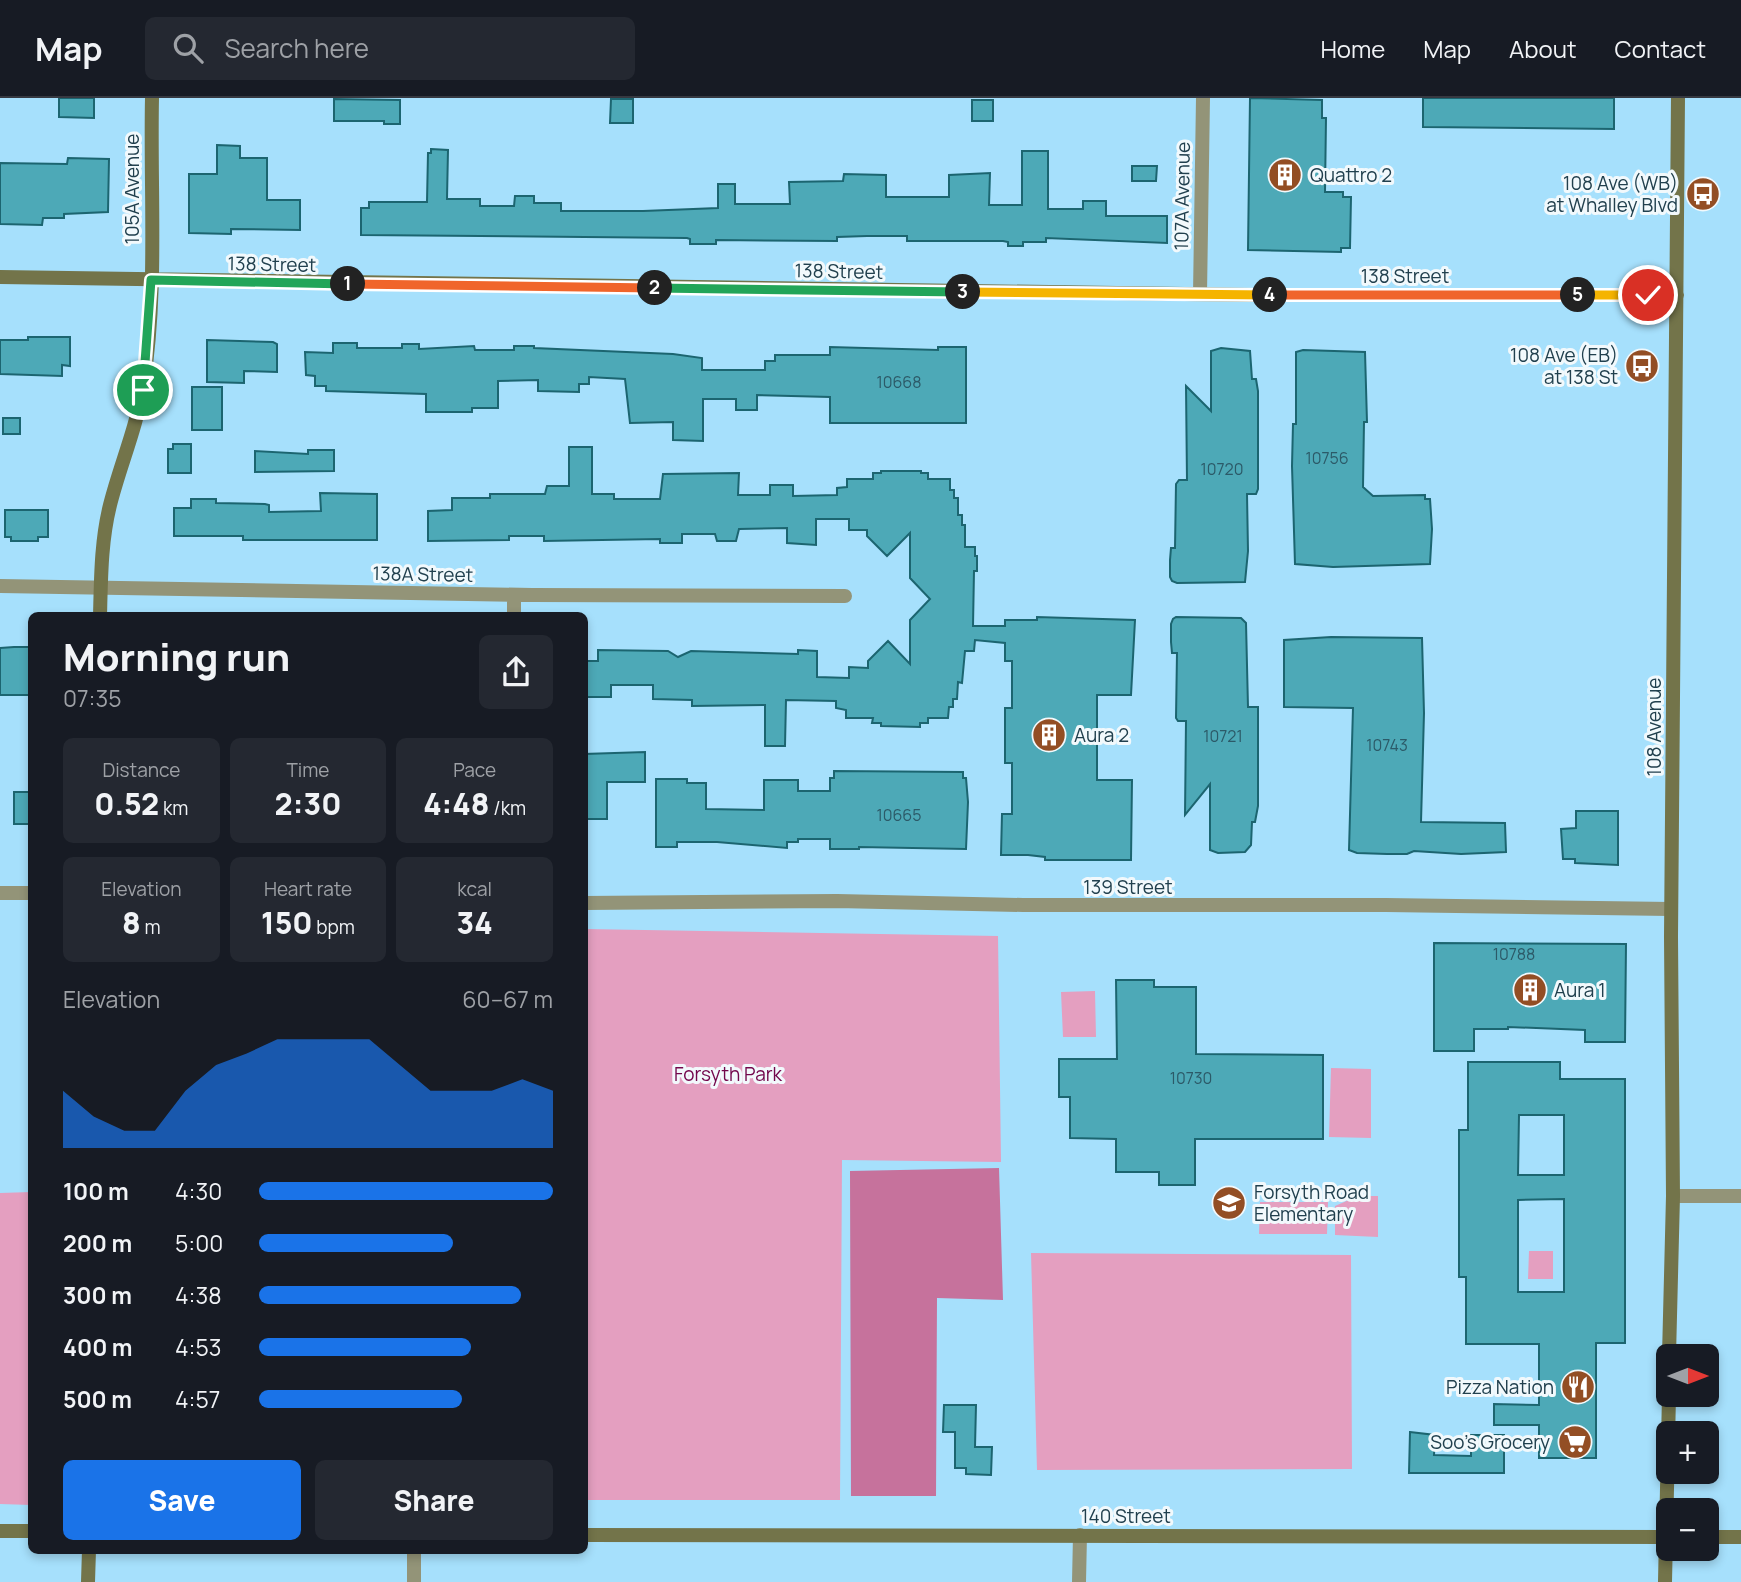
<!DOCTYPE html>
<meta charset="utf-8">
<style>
body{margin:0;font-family:Manrope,sans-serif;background:#242831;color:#f1f3f6;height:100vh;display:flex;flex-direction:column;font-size:26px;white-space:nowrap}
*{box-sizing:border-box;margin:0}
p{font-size:23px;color:#9ea1a6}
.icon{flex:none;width:38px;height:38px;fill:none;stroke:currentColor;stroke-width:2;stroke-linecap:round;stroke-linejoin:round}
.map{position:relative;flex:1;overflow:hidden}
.sheet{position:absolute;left:28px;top:514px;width:560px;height:942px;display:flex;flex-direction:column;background:#171b24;border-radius:10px;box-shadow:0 4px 10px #0003}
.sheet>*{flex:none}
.needle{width:46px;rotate:90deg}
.controls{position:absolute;left:1656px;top:1246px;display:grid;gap:14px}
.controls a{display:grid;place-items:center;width:63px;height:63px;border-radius:10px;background:#171b24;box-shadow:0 4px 10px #0003;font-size:35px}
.pin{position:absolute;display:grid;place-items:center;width:60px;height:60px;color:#fff;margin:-30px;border:4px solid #fff;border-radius:50%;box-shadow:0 2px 7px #0007}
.km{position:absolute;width:35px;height:35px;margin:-18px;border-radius:50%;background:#222;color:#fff;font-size:19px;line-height:35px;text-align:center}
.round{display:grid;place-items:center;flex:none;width:74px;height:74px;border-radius:10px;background:#242831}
.summary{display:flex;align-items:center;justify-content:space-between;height:119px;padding:0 35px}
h1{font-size:38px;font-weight:800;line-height:52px}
.stats{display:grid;grid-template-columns:repeat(3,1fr);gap:10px;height:119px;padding:7px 35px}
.stats div{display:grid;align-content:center;border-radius:10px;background:#242831;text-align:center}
.stats b{font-size:30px;font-weight:800}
.stats small{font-size:19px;font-weight:400}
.stats p{font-size:19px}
.chart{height:196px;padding:14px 35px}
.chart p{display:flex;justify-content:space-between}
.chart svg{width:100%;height:126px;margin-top:7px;fill:#1a73e8;opacity:.7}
.primary-button{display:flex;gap:14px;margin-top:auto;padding:14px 35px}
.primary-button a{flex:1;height:80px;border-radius:10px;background:#1a73e8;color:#fff;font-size:28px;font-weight:800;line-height:80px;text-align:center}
.primary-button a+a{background:#242831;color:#f1f3f6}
ul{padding:0 35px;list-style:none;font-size:23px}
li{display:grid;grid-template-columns:112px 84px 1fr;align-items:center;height:52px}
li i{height:18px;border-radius:9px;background:#1a73e8}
header{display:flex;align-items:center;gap:42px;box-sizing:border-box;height:98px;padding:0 35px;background:#171b24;border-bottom:2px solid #363941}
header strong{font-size:33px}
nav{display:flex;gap:38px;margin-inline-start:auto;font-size:24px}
.search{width:490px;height:63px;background:#242831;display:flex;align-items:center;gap:18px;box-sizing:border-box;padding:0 24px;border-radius:10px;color:#9ea1a6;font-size:26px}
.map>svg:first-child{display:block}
.green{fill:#e49fc0}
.forest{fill:#c6729c}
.building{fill:#4da9b7;stroke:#1c6570;stroke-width:2;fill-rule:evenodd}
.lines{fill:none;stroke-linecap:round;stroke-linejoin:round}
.street{stroke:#939478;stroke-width:14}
.secondary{stroke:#73744a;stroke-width:14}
.split-1-casing{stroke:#fff;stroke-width:14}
.split-2-casing{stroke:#fff;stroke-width:14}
.split-3-casing{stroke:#fff;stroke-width:14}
.split-4-casing{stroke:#fff;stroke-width:14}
.split-5-casing{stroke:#fff;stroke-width:14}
.split-6-casing{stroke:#fff;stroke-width:14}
.split-1{stroke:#22a559;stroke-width:9}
.split-2{stroke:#f0652b;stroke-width:9}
.split-3{stroke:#22a559;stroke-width:9}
.split-4{stroke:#f5b400;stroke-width:9}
.split-5{stroke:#f0652b;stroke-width:9}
.split-6{stroke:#f5b400;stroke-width:9}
.labels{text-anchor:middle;stroke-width:6;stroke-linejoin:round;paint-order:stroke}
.number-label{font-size:16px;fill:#2c5a68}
.poi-label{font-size:19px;fill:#21404e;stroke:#f2f9fc;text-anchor:start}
.street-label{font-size:19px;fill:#21404e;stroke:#f2f9fc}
.park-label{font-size:19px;fill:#72064b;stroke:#f2f9fc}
</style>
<header>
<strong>Map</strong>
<div class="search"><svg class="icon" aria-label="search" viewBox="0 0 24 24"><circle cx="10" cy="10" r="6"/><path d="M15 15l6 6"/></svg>Search here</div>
<nav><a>Home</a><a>Map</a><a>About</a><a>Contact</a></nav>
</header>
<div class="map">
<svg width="1741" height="1484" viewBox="0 0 1741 1484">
<rect width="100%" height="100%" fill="#a6e0fc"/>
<path class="green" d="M 585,831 L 998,838 L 1001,1064 L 842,1062 L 840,1402 L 585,1402 Z
M 1095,893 L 1096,939 L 1063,939 L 1061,894 Z
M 1331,970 L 1371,971 L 1371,1040 L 1329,1039 Z
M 31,1094 L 31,1407 L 0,1406 L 0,1095 Z
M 1358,1098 L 1378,1098 L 1378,1139 L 1335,1137 L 1335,1108 Z
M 1260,1104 L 1328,1104 L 1327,1136 L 1259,1136 Z
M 1529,1153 L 1553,1153 L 1553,1181 L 1528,1181 Z
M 1031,1155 L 1351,1157 L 1352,1371 L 1037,1372 Z"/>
<path class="forest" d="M 999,1070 L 1003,1202 L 937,1200 L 936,1398 L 851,1398 L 850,1073 Z"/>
<path class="building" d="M 59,0 L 94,0 L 94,20 L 59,19 Z
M 1250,0 L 1322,2 L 1322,20 L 1326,20 L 1325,94 L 1343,94 L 1343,99 L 1351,99 L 1350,150 L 1341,150 L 1341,154 L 1248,152 Z
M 1423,0 L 1614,0 L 1614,31 L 1423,29 Z
M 334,1 L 400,2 L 400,26 L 384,26 L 384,23 L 334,23 Z
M 611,1 L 633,1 L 633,25 L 610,25 Z
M 972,2 L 993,2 L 993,23 L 972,23 Z
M 217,47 L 240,48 L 240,60 L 267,60 L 267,102 L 300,102 L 300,132 L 231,131 L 231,136 L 189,135 L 189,76 L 217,76 Z
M 431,51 L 448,52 L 447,101 L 480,101 L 480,108 L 514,108 L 515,98 L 534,98 L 534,105 L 561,105 L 561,113 L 643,113 L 718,110 L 718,86 L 735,86 L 735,106 L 790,106 L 789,84 L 843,83 L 844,76 L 886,77 L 886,99 L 949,99 L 949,77 L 990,75 L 989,107 L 1022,107 L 1022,53 L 1048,53 L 1048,111 L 1083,111 L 1083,103 L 1106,103 L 1106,118 L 1167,118 L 1167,145 L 1046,140 L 1046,144 L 1023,144 L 1023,148 L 1008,148 L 1008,144 L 1003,143 L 907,143 L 907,138 L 867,138 L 837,139 L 837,143 L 716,142 L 716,146 L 690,146 L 690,141 L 687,140 L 361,137 L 361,110 L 369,110 L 369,104 L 427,104 L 428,55 L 431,55 Z
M 68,60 L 109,61 L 108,114 L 64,116 L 64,120 L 43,120 L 42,127 L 0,126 L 0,65 L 67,66 Z
M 1132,68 L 1157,68 L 1156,83 L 1132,83 Z
M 28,239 L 70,239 L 70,268 L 62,267 L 62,278 L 0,276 L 0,242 L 28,242 Z
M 207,242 L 273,244 L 277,246 L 277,274 L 244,273 L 244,285 L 207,284 Z
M 333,245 L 357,245 L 357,250 L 402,250 L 402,246 L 419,246 L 419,251 L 474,248 L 475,252 L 514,252 L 514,248 L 534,248 L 534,250 L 673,256 L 702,260 L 702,272 L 765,272 L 765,263 L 775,263 L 775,257 L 830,257 L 830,249 L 938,252 L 938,249 L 966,249 L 966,325 L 830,325 L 830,299 L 757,297 L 757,312 L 736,312 L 736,301 L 703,301 L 703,343 L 673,342 L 673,324 L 630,325 L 625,281 L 589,279 L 589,286 L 579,286 L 579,294 L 538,293 L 538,282 L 498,283 L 498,310 L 472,310 L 472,314 L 426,314 L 426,296 L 326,293 L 326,288 L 315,288 L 315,278 L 306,277 L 305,254 L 333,255 Z
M 1221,250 L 1250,253 L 1252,281 L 1256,281 L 1258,293 L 1258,391 L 1256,396 L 1247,396 L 1248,453 L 1245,484 L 1177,485 L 1172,483 L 1170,479 L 1170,462 L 1171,450 L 1175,450 L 1176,386 L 1179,382 L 1187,382 L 1186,288 L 1211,313 L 1211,253 Z
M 1303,252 L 1365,254 L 1367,324 L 1364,324 L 1363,389 L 1373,398 L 1425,397 L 1425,401 L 1430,401 L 1432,431 L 1430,466 L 1333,469 L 1295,466 L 1292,368 L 1293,326 L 1296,326 L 1296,254 Z
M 192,289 L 222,289 L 222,332 L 192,332 Z
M 3,320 L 20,320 L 20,336 L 3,336 Z
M 173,346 L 191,346 L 191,375 L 168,375 L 168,351 L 173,351 Z
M 569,349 L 592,349 L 592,396 L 614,396 L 614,401 L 660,401 L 663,376 L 739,375 L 738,397 L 770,397 L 770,387 L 793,387 L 793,398 L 837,397 L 837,390 L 847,389 L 847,381 L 873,381 L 873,375 L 881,375 L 881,373 L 921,373 L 921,375 L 928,375 L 928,381 L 950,381 L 950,392 L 954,392 L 954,400 L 958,400 L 958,417 L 962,417 L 962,427 L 965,427 L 965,449 L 975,449 L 975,458 L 977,458 L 977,473 L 974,473 L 973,528 L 1005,528 L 1005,522 L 1037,522 L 1037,519 L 1135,522 L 1131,597 L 1097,597 L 1097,682 L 1132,682 L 1131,762 L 1045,762 L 1045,759 L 1028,757 L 1001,757 L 1002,716 L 1012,716 L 1012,665 L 1005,665 L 1005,610 L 1012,610 L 1012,563 L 1005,563 L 1005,545 L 975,542 L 974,553 L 965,553 L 962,585 L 958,584 L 957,601 L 953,601 L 953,609 L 949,609 L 948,620 L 928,620 L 928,625 L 920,625 L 920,629 L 881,628 L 881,625 L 872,625 L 873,620 L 846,620 L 846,612 L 836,610 L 836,603 L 786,602 L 785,648 L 765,648 L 765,607 L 692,608 L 692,602 L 653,601 L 653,587 L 611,587 L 611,599 L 584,599 L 584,563 L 598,563 L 598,552 L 668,553 L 678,559 L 691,553 L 798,556 L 798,552 L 817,553 L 817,579 L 849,580 L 849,569 L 868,570 L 868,563 L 888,543 L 910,566 L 910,522 L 930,501 L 910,480 L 910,435 L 887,458 L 867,438 L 867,432 L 849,432 L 849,421 L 816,421 L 816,447 L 787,445 L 787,430 L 739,431 L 736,443 L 717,443 L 715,436 L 682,436 L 682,445 L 660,445 L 660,441 L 544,443 L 544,438 L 509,438 L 509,442 L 428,443 L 428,413 L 452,412 L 452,400 L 490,400 L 490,396 L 545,396 L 547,388 L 569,388 Z
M 308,352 L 334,352 L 334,373 L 255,374 L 255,353 L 308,356 Z
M 320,395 L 377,396 L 377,442 L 243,442 L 243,438 L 174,438 L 174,410 L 191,410 L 191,401 L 216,401 L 216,405 L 265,406 L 269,407 L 269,414 L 321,413 Z
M 5,412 L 48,412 L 48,439 L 38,439 L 38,443 L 11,443 L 11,439 L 5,439 Z
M 1176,519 L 1241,520 L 1246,525 L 1248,609 L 1258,609 L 1258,708 L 1255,724 L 1252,724 L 1251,747 L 1245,754 L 1218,755 L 1210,752 L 1210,686 L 1185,717 L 1186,623 L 1178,623 L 1176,620 L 1177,555 L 1172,555 L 1171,544 L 1171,526 L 1173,521 Z
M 1331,539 L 1422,540 L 1424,615 L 1421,724 L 1505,725 L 1506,754 L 1461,756 L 1414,753 L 1407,756 L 1387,756 L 1357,755 L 1349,752 L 1353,610 L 1284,609 L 1284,542 Z
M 14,549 L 32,549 L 32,597 L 0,597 L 0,550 Z
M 645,654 L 645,684 L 607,684 L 607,721 L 584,721 L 584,656 Z
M 834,673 L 963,674 L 963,680 L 966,680 L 968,704 L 966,751 L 859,749 L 859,751 L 830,751 L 830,741 L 798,741 L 798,744 L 787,744 L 787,750 L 717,744 L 677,744 L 677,749 L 656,749 L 656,681 L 687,681 L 687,685 L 706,685 L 706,711 L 764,712 L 764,682 L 798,682 L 798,693 L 830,693 L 830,680 L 834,680 Z
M 14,694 L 32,694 L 32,726 L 14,726 Z
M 1576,713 L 1618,713 L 1618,767 L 1575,765 L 1575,761 L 1563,761 L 1561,731 L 1576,730 Z
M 1434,845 L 1626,846 L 1625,944 L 1585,944 L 1585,932 L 1508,929 L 1508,931 L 1474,931 L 1474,953 L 1434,953 Z
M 1116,882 L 1154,882 L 1154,889 L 1196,889 L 1196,956 L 1323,957 L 1323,1041 L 1195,1041 L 1195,1087 L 1159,1087 L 1159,1074 L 1116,1074 L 1116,1041 L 1070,1040 L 1070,999 L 1059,999 L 1059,961 L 1117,961 Z
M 1468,964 L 1560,964 L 1560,981 L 1625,981 L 1625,1245 L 1596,1245 L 1596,1360 L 1539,1360 L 1539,1327 L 1494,1327 L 1494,1306 L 1539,1307 L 1539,1246 L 1466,1246 L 1466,1179 L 1459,1179 L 1459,1032 L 1468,1032 ZM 1519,1017 L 1564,1017 L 1564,1077 L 1518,1077 ZM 1564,1101 L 1564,1194 L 1518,1194 L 1518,1102 Z
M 944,1307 L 976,1307 L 975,1349 L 992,1349 L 991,1377 L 966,1376 L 966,1370 L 955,1370 L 955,1334 L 943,1334 Z
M 1410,1334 L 1435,1337 L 1434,1357 L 1471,1358 L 1471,1337 L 1504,1337 L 1504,1375 L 1409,1375 Z"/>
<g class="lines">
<path class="street" d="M 1200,196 L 1203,0
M 0,488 L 532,497 L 845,498
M 514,518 L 514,497
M 0,795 L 32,795
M 584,805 L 837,803 L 1023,807 L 1386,807 L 1671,811
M 1673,1098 L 1741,1098
M 414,1484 L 414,1452
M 1079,1484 L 1080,1437"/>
<path class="secondary" d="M 0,179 L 1252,197 L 1677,197
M 100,518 C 101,480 101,443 110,407 C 120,367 137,329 143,288 C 158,194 150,95 152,0
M 1669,1258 L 1673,1098 L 1671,839 L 1678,0
M 0,1433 L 32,1433
M 584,1437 L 1668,1439
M 1706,1439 L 1741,1439
M 88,1484 L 89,1452
M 1665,1484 L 1669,1297"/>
</g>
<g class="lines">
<g class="split-1-casing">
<path id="split-1" d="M 143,292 L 151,182 L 348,186"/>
</g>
<g class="split-2-casing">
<path id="split-2" d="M 348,186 L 655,190"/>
</g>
<g class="split-3-casing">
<path id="split-3" d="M 655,190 L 963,194"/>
</g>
<g class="split-4-casing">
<path id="split-4" d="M 963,194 L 1270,197"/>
</g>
<g class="split-5-casing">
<path id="split-5" d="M 1270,197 L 1578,197"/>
</g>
<g class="split-6-casing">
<path id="split-6" d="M 1578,197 L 1648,197"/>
</g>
<use href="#split-1" class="split-1"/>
<use href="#split-2" class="split-2"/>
<use href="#split-3" class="split-3"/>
<use href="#split-4" class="split-4"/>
<use href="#split-5" class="split-5"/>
<use href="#split-6" class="split-6"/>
</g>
<defs>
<g id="building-disc" transform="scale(1.75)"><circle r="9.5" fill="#934e24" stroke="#f2f9fc"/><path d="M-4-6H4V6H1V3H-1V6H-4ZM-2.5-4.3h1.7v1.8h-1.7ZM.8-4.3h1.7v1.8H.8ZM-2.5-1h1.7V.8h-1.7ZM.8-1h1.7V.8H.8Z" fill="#fff"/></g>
<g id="bus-disc" transform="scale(1.75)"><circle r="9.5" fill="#934e24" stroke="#f2f9fc"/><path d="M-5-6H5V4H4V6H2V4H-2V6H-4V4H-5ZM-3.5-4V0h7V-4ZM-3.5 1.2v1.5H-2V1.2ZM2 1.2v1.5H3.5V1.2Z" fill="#fff"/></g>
<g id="school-disc" transform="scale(1.75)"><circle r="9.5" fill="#934e24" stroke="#f2f9fc"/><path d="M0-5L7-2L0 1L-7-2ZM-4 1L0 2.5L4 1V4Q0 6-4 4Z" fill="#fff"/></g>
<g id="restaurant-disc" transform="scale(1.75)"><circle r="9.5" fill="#934e24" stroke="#f2f9fc"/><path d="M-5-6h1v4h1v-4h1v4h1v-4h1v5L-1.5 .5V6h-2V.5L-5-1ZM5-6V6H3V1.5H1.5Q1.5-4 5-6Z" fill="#fff"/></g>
<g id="supermarket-disc" transform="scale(1.75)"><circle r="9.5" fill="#934e24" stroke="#f2f9fc"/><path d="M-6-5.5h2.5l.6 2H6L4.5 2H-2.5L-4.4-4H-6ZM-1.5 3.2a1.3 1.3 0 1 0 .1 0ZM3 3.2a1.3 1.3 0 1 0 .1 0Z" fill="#fff"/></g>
</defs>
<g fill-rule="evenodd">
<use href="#building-disc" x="1285" y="77"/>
<use href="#bus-disc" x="1703" y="96"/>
<use href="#bus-disc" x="1642" y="268"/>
<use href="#building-disc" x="1049" y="637"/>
<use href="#building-disc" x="1530" y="892"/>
<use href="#school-disc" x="1229" y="1105"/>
<use href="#restaurant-disc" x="1578" y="1289"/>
<use href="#supermarket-disc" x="1575" y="1344"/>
</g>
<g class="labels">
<g class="number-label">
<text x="899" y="290">10668</text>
<text x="1327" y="366">10756</text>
<text x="1222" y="377">10720</text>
<text x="1223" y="644">10721</text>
<text x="1387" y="653">10743</text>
<text x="899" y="723">10665</text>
<text x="1514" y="862">10788</text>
<text x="1191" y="986">10730</text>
</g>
<g class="poi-label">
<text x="1310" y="84">Quattro 2</text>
<text x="1678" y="92" text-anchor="end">108 Ave (WB)<tspan x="1678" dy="22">at Whalley Blvd</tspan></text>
<text x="1618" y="264" text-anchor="end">108 Ave (EB)<tspan x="1618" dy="22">at 138 St</tspan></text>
<text x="1074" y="644">Aura 2</text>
<text x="1554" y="899">Aura 1</text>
<text x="1254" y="1101">Forsyth Road<tspan x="1254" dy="22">Elementary</tspan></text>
<text x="1554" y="1296" text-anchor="end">Pizza Nation</text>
<text x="1550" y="1351" text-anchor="end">Soo's Grocery</text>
</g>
<g class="street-label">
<text transform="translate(132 91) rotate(-90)" y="7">105A Avenue</text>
<text transform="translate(1182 98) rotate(-89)" y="7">107A Avenue</text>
<text transform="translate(272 166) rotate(1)" y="7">138 Street</text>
<text transform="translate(839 173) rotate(1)" y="7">138 Street</text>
<text x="1405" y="185">138 Street</text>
<text transform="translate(423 476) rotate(1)" y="7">138A Street</text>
<text transform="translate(1654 629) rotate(-90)" y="7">108 Avenue</text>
<text x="1128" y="796">139 Street</text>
<text x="1126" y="1425">140 Street</text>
</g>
<g class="park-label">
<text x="728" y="983">Forsyth Park</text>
</g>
</g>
</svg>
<div class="controls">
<a><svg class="needle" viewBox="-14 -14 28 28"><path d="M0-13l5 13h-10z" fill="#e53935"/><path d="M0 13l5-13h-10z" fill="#9ea1a6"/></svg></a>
<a>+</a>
<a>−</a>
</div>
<div class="pin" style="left:143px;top:292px;background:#1e9e55"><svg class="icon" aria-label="arrive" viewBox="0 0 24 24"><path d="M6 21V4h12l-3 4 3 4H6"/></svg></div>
<div class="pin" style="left:1648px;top:197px;background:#d93025"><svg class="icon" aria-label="check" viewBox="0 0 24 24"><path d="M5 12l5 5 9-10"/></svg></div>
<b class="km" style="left:348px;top:186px">1</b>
<b class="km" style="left:655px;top:190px">2</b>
<b class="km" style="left:963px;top:194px">3</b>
<b class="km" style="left:1270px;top:197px">4</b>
<b class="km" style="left:1578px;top:197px">5</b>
<section class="sheet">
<div class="summary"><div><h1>Morning run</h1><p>07:35</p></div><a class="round"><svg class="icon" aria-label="share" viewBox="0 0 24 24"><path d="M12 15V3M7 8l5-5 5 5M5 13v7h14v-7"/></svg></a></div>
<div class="stats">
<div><p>Distance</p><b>0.52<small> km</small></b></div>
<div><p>Time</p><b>2:30</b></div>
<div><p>Pace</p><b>4:48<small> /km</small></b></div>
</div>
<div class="stats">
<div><p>Elevation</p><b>8<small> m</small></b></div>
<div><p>Heart rate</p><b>150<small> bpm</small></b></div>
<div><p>kcal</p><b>34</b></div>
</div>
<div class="chart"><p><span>Elevation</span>60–67 m</p>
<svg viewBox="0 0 160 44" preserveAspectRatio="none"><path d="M0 44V24L10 33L20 38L30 38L40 24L50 15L60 11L70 6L80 6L90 6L100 6L110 15L120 24L130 24L140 24L150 20L160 24V44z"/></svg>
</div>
<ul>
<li><b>100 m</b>4:30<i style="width:100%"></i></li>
<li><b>200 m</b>5:00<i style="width:66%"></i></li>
<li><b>300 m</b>4:38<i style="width:89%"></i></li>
<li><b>400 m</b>4:53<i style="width:72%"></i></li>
<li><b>500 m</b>4:57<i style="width:69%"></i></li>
</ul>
<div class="primary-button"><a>Save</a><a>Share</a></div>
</section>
</div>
